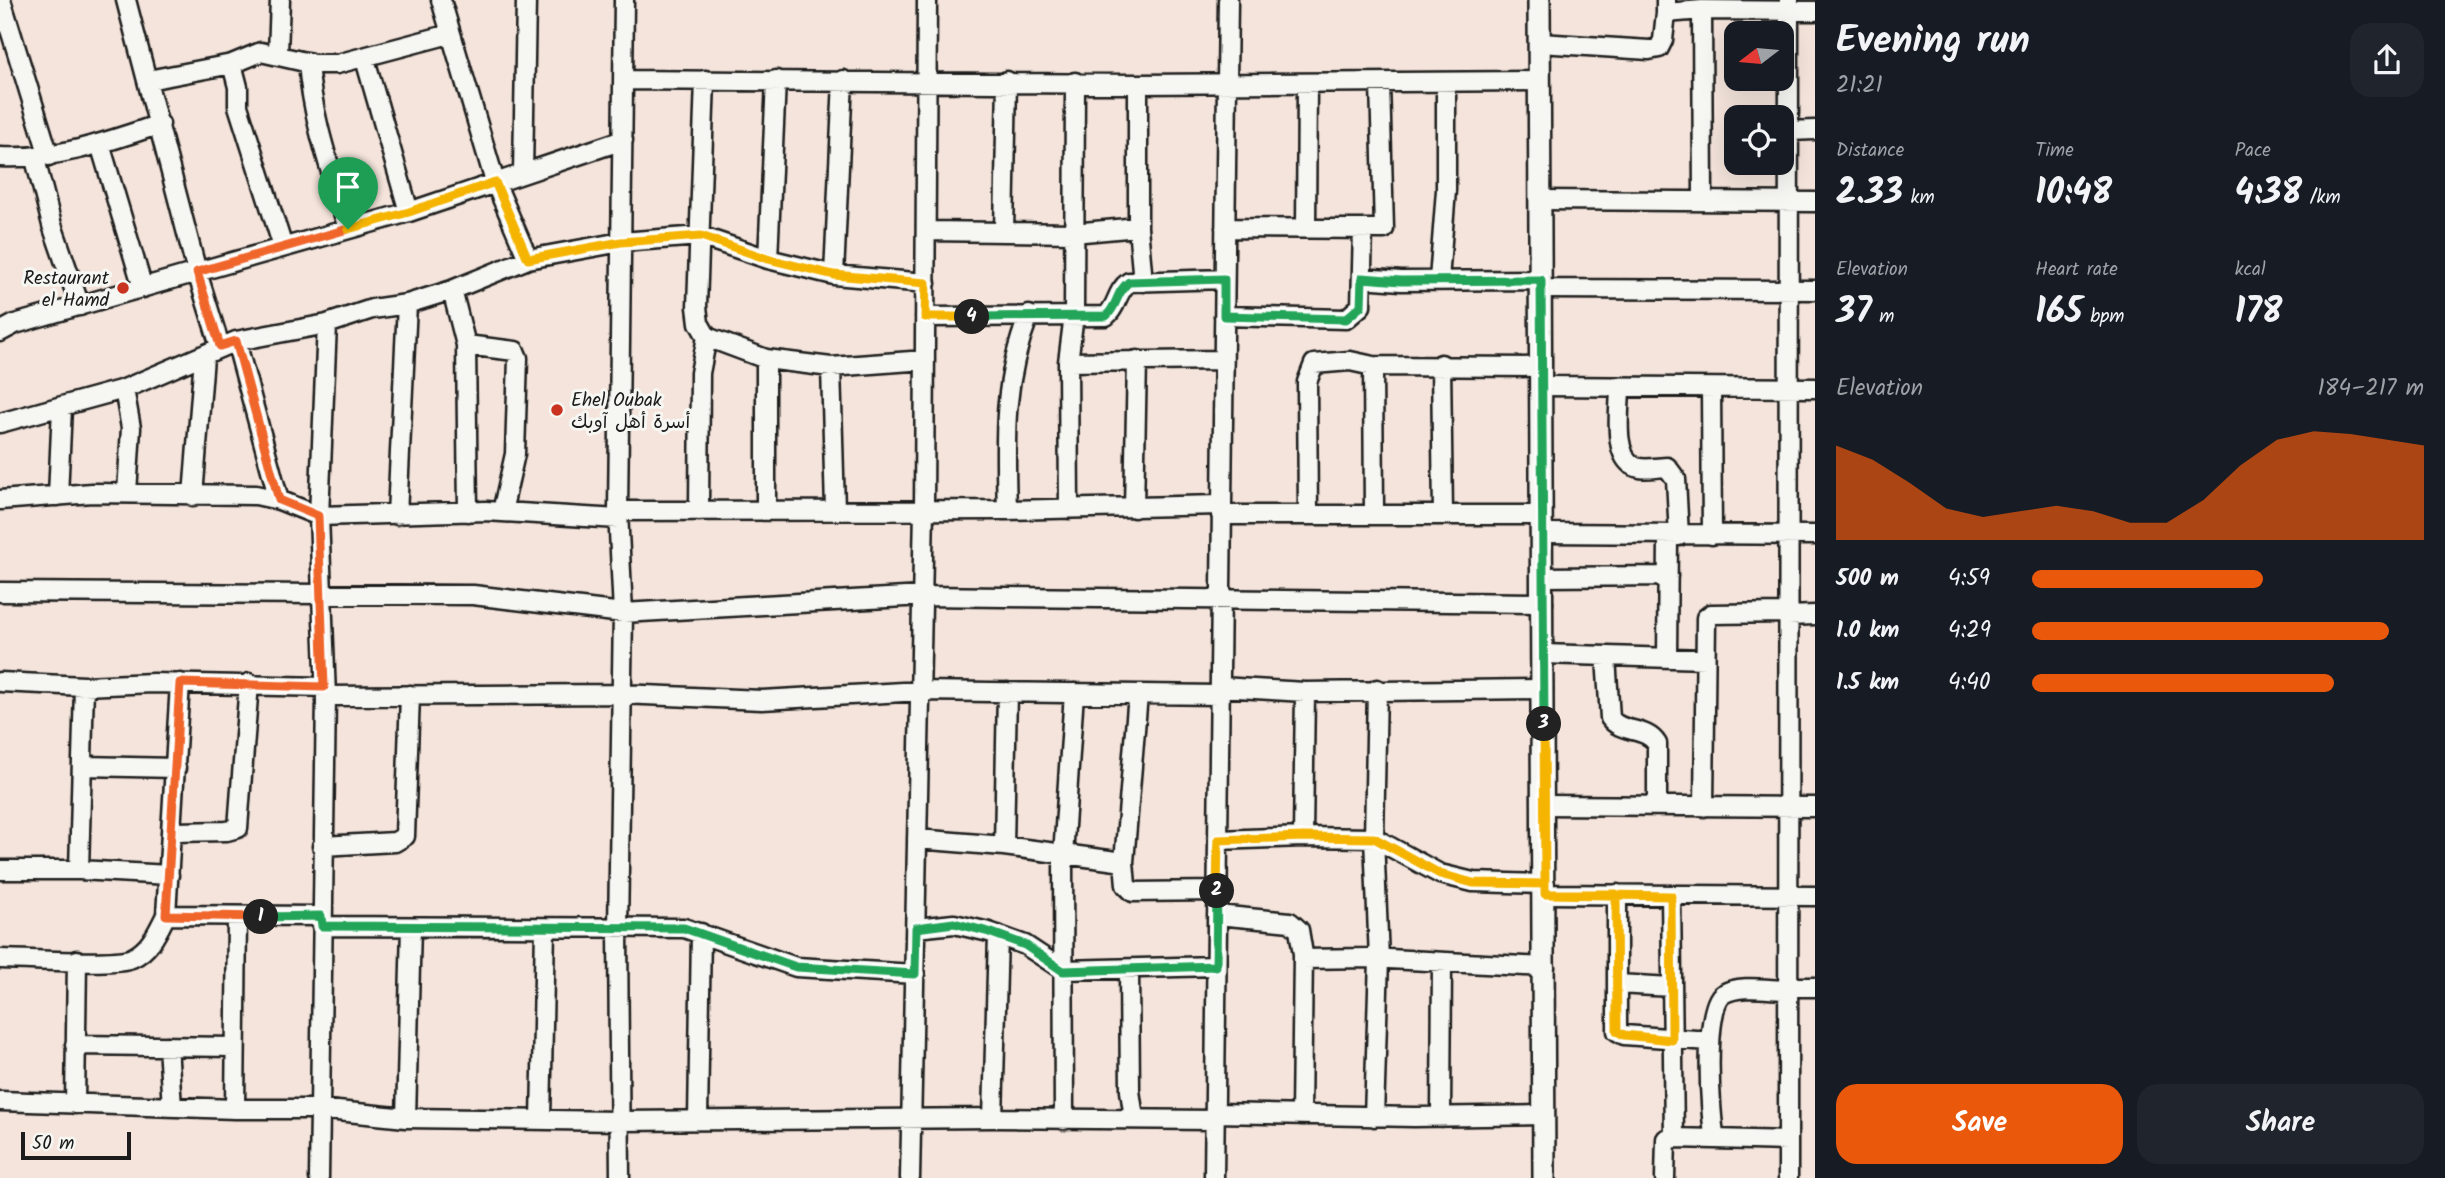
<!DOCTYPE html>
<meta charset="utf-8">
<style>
body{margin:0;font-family:Kalam,"Playpen Sans Arabic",sans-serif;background:#20242c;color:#f1f3f6;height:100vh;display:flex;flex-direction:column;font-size:26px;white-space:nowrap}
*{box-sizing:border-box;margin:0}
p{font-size:23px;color:#9ea1a6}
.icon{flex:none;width:38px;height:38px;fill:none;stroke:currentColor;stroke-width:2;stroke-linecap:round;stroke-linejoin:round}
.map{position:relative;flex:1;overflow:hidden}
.sheet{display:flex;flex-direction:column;background:#171b24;width:630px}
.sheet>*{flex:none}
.needle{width:46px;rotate:254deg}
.controls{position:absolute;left:1724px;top:21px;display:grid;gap:14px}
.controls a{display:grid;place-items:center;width:70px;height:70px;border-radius:14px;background:#171b24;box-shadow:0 7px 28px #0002;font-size:35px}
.scale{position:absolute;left:21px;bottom:18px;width:110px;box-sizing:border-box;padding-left:7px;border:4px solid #1c1c1c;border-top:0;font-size:19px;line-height:24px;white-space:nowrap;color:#1c1c1c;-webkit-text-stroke:5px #f6f6f2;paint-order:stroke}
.pin{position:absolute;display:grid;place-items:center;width:60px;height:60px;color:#fff;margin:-72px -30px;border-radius:50% 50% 50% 0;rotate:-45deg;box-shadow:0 0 7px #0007}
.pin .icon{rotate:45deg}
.km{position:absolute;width:35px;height:35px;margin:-18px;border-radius:50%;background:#222;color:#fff;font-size:19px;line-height:35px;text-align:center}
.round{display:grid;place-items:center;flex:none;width:74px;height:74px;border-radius:21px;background:#20242c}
.head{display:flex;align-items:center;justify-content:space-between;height:119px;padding:0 21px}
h1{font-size:38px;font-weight:600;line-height:52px}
.figures{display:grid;grid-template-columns:repeat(3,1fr);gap:10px;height:119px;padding:7px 21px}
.figures div{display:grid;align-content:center}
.figures b{font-size:35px;font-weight:600}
.figures small{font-size:19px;font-weight:400}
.figures p{font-size:19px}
.chart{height:196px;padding:14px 21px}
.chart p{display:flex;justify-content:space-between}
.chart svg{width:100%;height:126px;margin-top:7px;fill:#ea580c;opacity:.7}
.button{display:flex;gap:14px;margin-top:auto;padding:14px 21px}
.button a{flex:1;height:80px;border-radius:21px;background:#ea580c;color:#fff;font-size:28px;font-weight:600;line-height:80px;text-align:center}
.button a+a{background:#20242c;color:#f1f3f6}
ul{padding:0 21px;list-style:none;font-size:23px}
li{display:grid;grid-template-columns:112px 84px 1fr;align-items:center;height:52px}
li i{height:18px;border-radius:9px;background:#ea580c}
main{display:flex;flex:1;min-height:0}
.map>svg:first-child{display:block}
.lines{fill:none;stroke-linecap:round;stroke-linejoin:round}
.minor-casing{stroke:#1c1c1c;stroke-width:23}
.tertiary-casing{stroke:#1c1c1c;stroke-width:26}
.minor{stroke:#f6f6f2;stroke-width:18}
.tertiary{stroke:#f6f6f2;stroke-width:21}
.split-1-casing{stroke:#fff;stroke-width:14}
.split-2-casing{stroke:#fff;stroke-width:14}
.split-3-casing{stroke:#fff;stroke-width:14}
.split-4-casing{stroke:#fff;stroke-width:14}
.split-5-casing{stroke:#fff;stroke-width:14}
.split-1{stroke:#f0652b;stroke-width:9}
.split-2{stroke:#22a559;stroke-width:9}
.split-3{stroke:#f5b400;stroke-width:9}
.split-4{stroke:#22a559;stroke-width:9}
.split-5{stroke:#f5b400;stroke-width:9}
.poi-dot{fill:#c8321e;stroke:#f6f6f2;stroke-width:2.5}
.labels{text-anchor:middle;stroke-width:6;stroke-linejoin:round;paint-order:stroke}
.poi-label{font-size:19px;fill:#1c1c1c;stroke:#f6f6f2;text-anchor:end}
</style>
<main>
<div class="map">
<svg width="1815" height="1178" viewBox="0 0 1815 1178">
<rect width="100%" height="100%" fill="#f4e4db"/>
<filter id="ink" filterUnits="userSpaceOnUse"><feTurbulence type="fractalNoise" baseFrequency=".0143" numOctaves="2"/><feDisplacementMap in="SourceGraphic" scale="14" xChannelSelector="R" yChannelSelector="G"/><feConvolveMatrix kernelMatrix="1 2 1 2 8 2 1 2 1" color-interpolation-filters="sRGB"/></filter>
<g filter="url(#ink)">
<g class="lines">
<g class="minor-casing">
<path id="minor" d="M 1,0 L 49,156
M 441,0 L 495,182 L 528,259
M 1666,0 L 1666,13 L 1702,10 L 1815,11
M 1702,10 L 1703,201
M 1540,43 L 1649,50 L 1659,48 L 1663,40 L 1666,13
M 278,53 L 280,0
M 365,59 L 409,212
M 308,62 C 312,120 332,173 348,229
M 232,64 L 238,87 L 238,106 L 283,247
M 148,80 L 232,64 L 261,52 L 314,64 L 337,64 L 450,34
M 624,80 L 1138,84 L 1540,81
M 705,80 L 697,307 L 699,323 L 707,337 L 766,359 L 831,367 L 925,360
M 1138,84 L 1138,227 L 1143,282
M 1789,131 L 1815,130
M 100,144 L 143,288
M 0,157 C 57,160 107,142 160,124
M 35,159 L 52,225 L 80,306
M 523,173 L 526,0
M 1540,200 L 1815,202
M 1225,228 L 1384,229 L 1380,83
M 1306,228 L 1307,83
M 928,231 L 1073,233 L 1138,227
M 1004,232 L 1007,81
M 768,259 L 776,80
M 834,275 L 843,80
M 1362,278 L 1401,281 L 1541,280
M 1439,280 L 1446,190 L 1446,82
M 1541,289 L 1815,290
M 452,290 L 466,345 L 515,351 L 518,358 L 515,454 L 502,512
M 1224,316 L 1346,319 L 1361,306 L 1363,229
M 925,317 L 1106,316 C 1118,306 1116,291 1129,282 L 1224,279
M 0,332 L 15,324 L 197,272 L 126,0
M 236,341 L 279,500
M 466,345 L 468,512
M 220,346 L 197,272 L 409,212 L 623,140
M 1068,362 L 1223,360
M 1441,364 L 1443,515
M 1373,366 L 1374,513
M 831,367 L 835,510
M 1542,386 L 1815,388
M 1620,387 C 1620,408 1612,455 1634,466 C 1642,471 1658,467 1667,467 L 1676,479 L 1679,536
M 1711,388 L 1712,535
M 124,389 L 131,428 L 127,493
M 0,423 L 124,389 L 236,341 L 327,324 L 372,309 L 407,304 L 452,290 L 528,259 L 621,242 L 700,236 L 768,259 L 834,275 L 926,283
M 58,496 L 62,407
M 193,496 L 204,357
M 0,500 L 92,493 L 256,495 L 279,500 L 319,516 L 486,511 L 618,519
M 1134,508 L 1137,360
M 1069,509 L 1068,362 L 1074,315 L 1075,82
M 766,510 L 766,359
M 1007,510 C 1005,439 1002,383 1029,315
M 618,511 L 1007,510 L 1220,505
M 699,511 L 700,373 L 707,337
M 397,515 L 407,304
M 1221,515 L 1542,515
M 1308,515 L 1307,382 L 1314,364 L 1350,361 L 1373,366 L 1541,367
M 1543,533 L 1815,535
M 1543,577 L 1668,576
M 0,592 L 473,595 L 623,613 L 923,596 L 1543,603
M 1788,616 L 1815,615
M 1543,654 L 1705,659
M 1606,657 L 1610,718 C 1621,734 1646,726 1657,744 L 1657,806
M 1667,658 L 1668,536
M 0,682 L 84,686 L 153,683 L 324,687
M 1220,687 L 1305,692 L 1543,689
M 1138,694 L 1124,862 L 1126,885 L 1133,892 L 1217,891
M 326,696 L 621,694 L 762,700 L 921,691 L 1219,695
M 83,766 L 176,768
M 1544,805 L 1815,807
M 1704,807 L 1706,618 L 1711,614 L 1788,613
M 174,832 L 227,831 L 238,828 L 249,683
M 1303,837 L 1305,692
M 917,839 L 1004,846 L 1124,862
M 1218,840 L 1303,837 L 1374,838 L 1440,874 L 1473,882 L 1545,884
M 322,846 L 395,842 L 405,836 L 410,695
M 1004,846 L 1007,692
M 0,870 L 79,870 L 169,875
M 79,870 L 84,686
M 1545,894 L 1815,896
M 1617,894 L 1617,984
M 166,915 L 321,916
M 1217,915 L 1290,922 L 1299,930 L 1303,954 L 1301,1115
M 322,926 L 684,928 L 796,967 L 915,974
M 916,928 L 954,924 L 989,932 L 1025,945 L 1063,970 L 1216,966
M 0,959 C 26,959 113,966 132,958 C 150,950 158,931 166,915 L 180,683
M 1303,959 L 1369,958 L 1545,967
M 1129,971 L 1130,1091 L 1134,1118
M 1672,987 L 1617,984 L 1617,1031 L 1624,1035 L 1710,1041
M 1788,987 L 1815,987
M 75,1045 L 235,1047
M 168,1046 L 172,1107
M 0,1101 L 235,1109 L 318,1109 L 406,1118 L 619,1121 L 993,1118 L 1215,1120
M 75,1104 L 77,960
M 235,1109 L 237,917
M 1215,1113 L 1414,1117 L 1544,1115
M 1374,1117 L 1379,959 L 1374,838 L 1377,689
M 1441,1117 L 1442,962
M 406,1118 L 411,927
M 993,1118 L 998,935
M 541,1120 L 545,929
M 698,1120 L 701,933
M 1064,1120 L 1063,856 L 1074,693
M 1674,1138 L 1715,1139
M 1788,1141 L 1715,1139 C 1710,1116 1703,1006 1723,994 C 1740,984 1769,990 1788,990
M 319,1178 L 326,696 L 319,516 L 327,324
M 620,1178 L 618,930 L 623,613 L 618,511 L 624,0
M 910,1178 L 924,509 L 927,0
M 1214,1178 L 1228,0
M 1665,1178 L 1666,1139 L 1674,1138 L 1671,896
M 1788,1178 L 1789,0"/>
</g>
<g class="tertiary-casing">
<path id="tertiary" d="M 1539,0 L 1544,1178"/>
</g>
<use href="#minor" class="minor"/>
<use href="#tertiary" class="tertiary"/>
</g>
</g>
<g class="lines" filter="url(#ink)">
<g class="split-1-casing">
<path id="split-1" d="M 261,917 L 166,915 L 180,683 L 324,687 L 318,516 L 279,500 L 236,341 L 220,346 L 197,272 L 348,229"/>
</g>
<g class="split-2-casing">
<path id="split-2" d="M 261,917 L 321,916 L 322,926 L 684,928 L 796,967 L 915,974 L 916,928 L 954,923 L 989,932 L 1025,945 L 1063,971 L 1216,966 L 1217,891"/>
</g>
<g class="split-3-casing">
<path id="split-3" d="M 1217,891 L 1218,840 L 1303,837 L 1374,838 L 1440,874 L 1473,883 L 1545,884 L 1545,894 L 1616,894 L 1617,1031 L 1624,1035 L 1672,1040 L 1671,896 L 1545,894 L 1545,884 L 1544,724"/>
</g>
<g class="split-4-casing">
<path id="split-4" d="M 972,317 L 1106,316 C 1118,306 1116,291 1129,282 L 1224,279 L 1224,316 L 1346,319 L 1361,306 L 1362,278 L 1401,281 L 1541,280 L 1544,724"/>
</g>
<g class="split-5-casing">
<path id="split-5" d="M 348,229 L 409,212 L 495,182 L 528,259 L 621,242 L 701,236 L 768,259 L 834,275 L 926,283 L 925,317 L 972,317"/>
</g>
<use href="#split-1" class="split-1"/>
<use href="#split-2" class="split-2"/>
<use href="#split-3" class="split-3"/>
<use href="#split-4" class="split-4"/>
<use href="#split-5" class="split-5"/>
</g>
<g class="poi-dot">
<circle cx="123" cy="288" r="7"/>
<circle cx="557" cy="410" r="7"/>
</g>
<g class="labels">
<g class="poi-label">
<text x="109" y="284">Restaurant<tspan x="109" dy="22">el Hamd</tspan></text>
<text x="571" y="406" text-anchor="start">Ehel Oubak<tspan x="571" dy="22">أسرة أهل آوبك</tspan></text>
</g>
</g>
</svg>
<div class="controls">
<a><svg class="needle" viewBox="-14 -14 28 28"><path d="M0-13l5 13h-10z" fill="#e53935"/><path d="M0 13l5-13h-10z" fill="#9ea1a6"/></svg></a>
<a><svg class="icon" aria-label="locate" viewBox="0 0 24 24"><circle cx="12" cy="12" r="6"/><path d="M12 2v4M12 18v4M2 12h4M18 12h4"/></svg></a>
</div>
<div class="scale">50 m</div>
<div class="pin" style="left:348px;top:229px;background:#1e9e55"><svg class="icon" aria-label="arrive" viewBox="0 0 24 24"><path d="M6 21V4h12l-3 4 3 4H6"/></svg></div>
<b class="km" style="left:261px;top:917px">1</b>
<b class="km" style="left:1217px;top:891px">2</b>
<b class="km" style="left:1544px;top:724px">3</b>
<b class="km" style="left:972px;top:317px">4</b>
</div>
<section class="sheet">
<div class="head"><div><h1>Evening run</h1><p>21:21</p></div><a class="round"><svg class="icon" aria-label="share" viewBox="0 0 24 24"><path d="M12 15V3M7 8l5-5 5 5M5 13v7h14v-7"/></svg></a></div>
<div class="figures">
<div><p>Distance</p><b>2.33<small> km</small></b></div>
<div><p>Time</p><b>10:48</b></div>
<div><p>Pace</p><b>4:38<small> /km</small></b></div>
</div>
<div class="figures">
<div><p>Elevation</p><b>37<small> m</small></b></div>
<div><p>Heart rate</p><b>165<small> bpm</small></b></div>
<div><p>kcal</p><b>178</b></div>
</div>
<div class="chart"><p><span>Elevation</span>184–217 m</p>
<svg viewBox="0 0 160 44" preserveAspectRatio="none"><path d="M0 44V11L10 16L20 24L30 33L40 36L50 34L60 32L70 34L80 38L90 38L100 30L110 18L120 9L130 6L140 7L150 9L160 11V44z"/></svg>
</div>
<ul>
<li><b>500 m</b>4:59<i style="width:59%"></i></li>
<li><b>1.0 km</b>4:29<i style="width:91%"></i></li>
<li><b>1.5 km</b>4:40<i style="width:77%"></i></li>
</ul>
<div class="button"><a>Save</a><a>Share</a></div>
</section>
</main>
